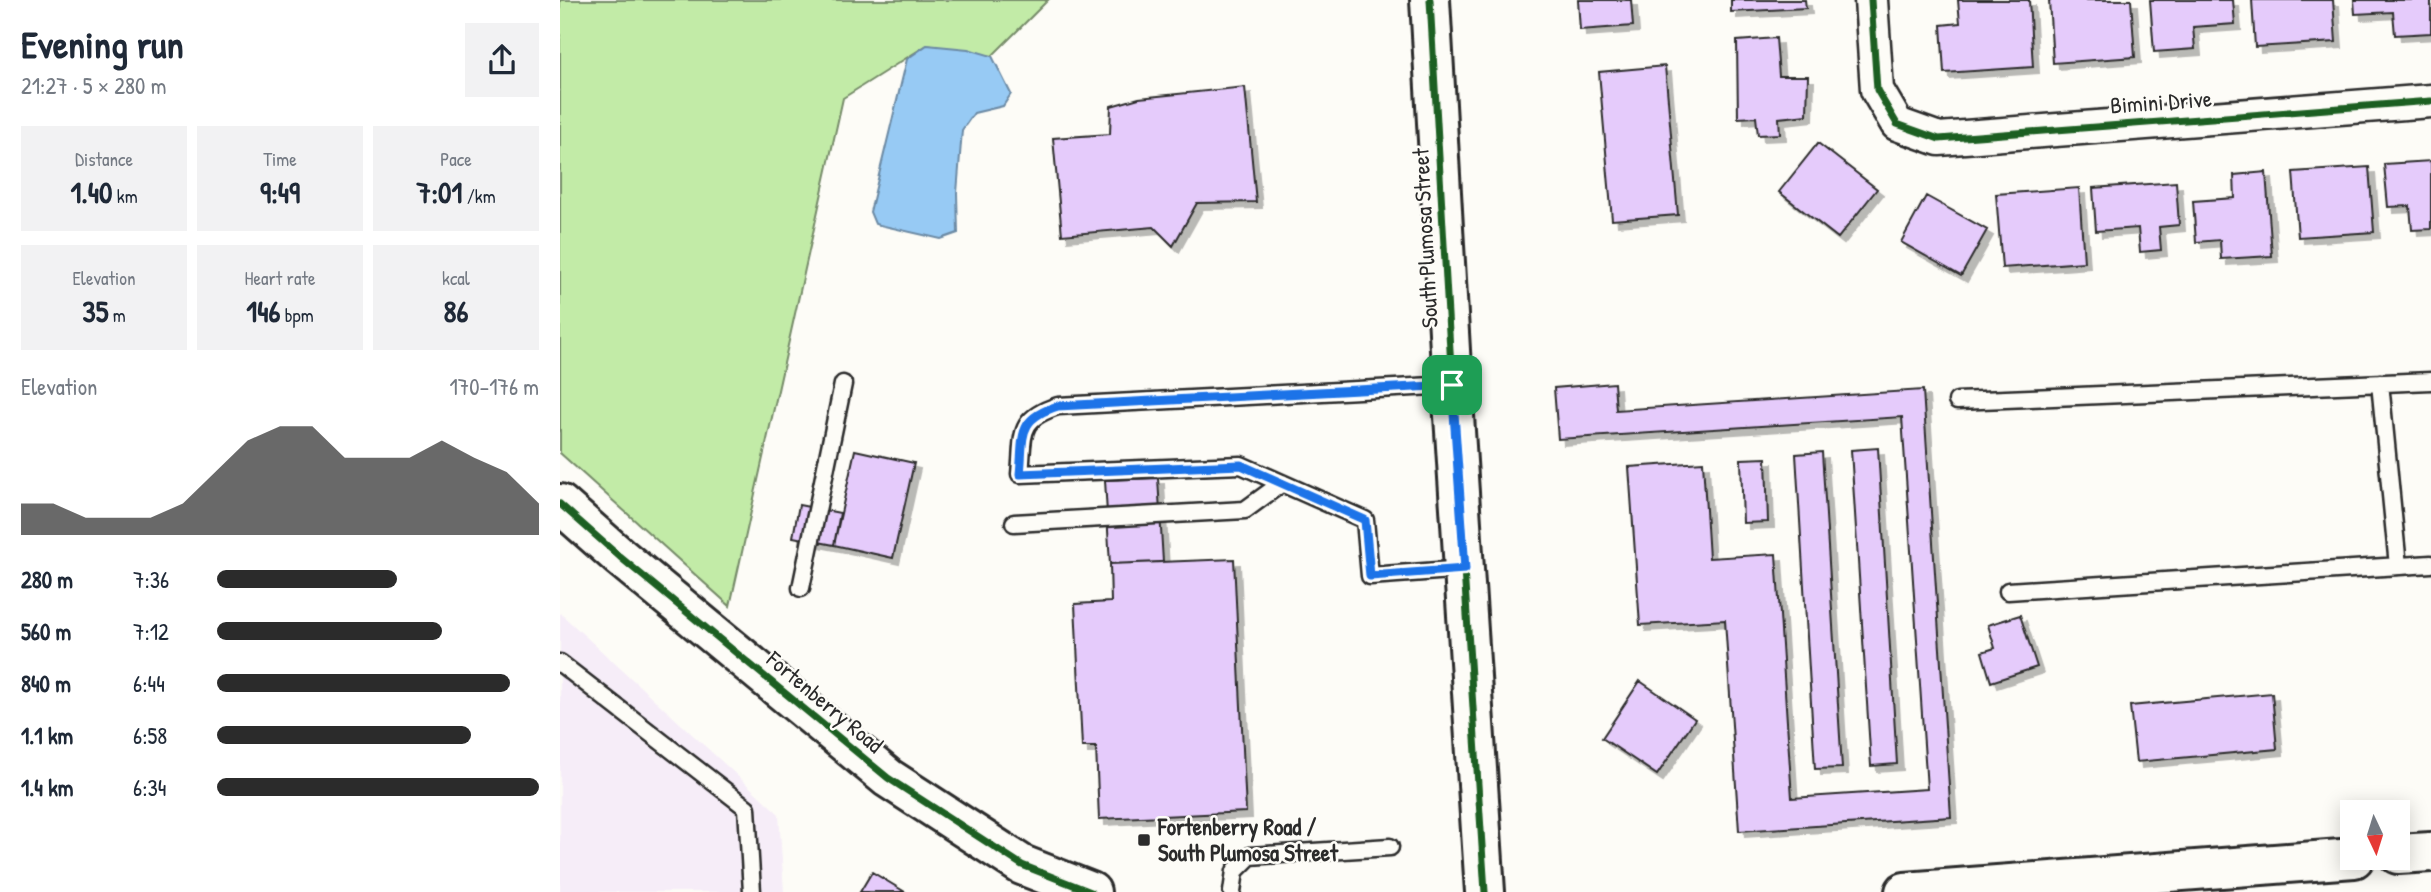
<!DOCTYPE html>
<meta charset="utf-8">
<style>
body{margin:0;font-family:"Patrick Hand",sans-serif;background:#f2f2f3;color:#1f2937;height:100vh;display:flex;flex-direction:column;font-size:26px;white-space:nowrap}
*{box-sizing:border-box;margin:0}
p{font-size:23px;color:#747a83}
.icon{flex:none;width:38px;height:38px;fill:none;stroke:currentColor;stroke-width:2;stroke-linecap:round;stroke-linejoin:round}
.map{position:relative;flex:1;overflow:hidden}
.panel{display:flex;flex-direction:column;background:#fff;width:560px}
.panel>*{flex:none}
.needle{width:46px;rotate:176deg}
.tools{position:absolute;left:1780px;top:800px;display:grid;gap:14px}
.tools a{display:grid;place-items:center;width:70px;height:70px;border-radius:0px;background:#fff;box-shadow:0 4px 18px #0003;font-size:35px}
.pin{position:absolute;display:grid;place-items:center;width:60px;height:60px;color:#fff;margin:-30px;border-radius:14px;box-shadow:0 4px 10px #0006}
.round{display:grid;place-items:center;flex:none;width:74px;height:74px;border-radius:0px;background:#f2f2f3}
.headline{display:flex;align-items:center;justify-content:space-between;height:119px;padding:0 21px}
h1{font-size:38px;font-weight:700;line-height:52px}
.figures{display:grid;grid-template-columns:repeat(3,1fr);gap:10px;height:119px;padding:7px 21px}
.figures div{display:grid;align-content:center;border-radius:0px;background:#f2f2f3;text-align:center}
.figures b{font-size:30px;font-weight:700}
.figures small{font-size:19px;font-weight:400}
.figures p{font-size:19px}
.chart{height:196px;padding:14px 21px}
.chart p{display:flex;justify-content:space-between}
.chart svg{width:100%;height:126px;margin-top:7px;fill:#2b2b2b;opacity:.7}
ul{padding:0 21px;list-style:none;font-size:23px}
li{display:grid;grid-template-columns:112px 84px 1fr;align-items:center;height:52px}
li i{height:18px;border-radius:9px;background:#2b2b2b}
main{display:flex;flex:1;min-height:0}
.map>svg:first-child{display:block}
.built{fill:#f6edf8}
.green{fill:#c2eba7;stroke:#768b69;stroke-width:2}
.water{fill:#97caf4;stroke:#6c8aa4;stroke-width:2}
.building{fill:#e5cbfb;stroke:#2b2b2b;stroke-width:2;filter:url(#shadow)}
.lines{fill:none;stroke-linecap:round;stroke-linejoin:round}
.service-casing{stroke:#2b2b2b;stroke-width:21}
.minor-casing{stroke:#2b2b2b;stroke-width:37}
.tertiary-casing{stroke:#2b2b2b;stroke-width:44}
.service{stroke:#fdfcf7;stroke-width:16}
.minor{stroke:#fdfcf7;stroke-width:32}
.tertiary{stroke:#fdfcf7;stroke-width:38}
.cycleway-casing{stroke:#fdfcf7;stroke-width:11}
.cycleway{stroke:#1b5e20;stroke-width:7}
.route-casing{stroke:#fff;stroke-width:14}
.route{stroke:#1a73e8;stroke-width:9}
.poi-dot{fill:#2b2b2b;stroke:#fdfcf7;stroke-width:2.5}
.labels{text-anchor:middle;stroke-width:5;stroke-linejoin:round;paint-order:stroke}
.street-label{font-size:23px;fill:#2b2b2b;stroke:#fdfcf7}
.poi-label{font-size:23px;font-weight:bold;fill:#2b2b2b;stroke:#fdfcf7;text-anchor:start}
</style>
<main>
<section class="panel">
<div class="headline"><div><h1>Evening run</h1><p>21:27 · 5 × 280 m</p></div><a class="round"><svg class="icon" aria-label="share" viewBox="0 0 24 24"><path d="M12 15V3M7 8l5-5 5 5M5 13v7h14v-7"/></svg></a></div>
<div class="figures">
<div><p>Distance</p><b>1.40<small> km</small></b></div>
<div><p>Time</p><b>9:49</b></div>
<div><p>Pace</p><b>7:01<small> /km</small></b></div>
</div>
<div class="figures">
<div><p>Elevation</p><b>35<small> m</small></b></div>
<div><p>Heart rate</p><b>146<small> bpm</small></b></div>
<div><p>kcal</p><b>86</b></div>
</div>
<div class="chart"><p><span>Elevation</span>170–176 m</p>
<svg viewBox="0 0 160 44" preserveAspectRatio="none"><path d="M0 44V33L10 33L20 38L30 38L40 38L50 33L60 22L70 11L80 6L90 6L100 17L110 17L120 17L130 11L140 17L150 22L160 33V44z"/></svg>
</div>
<ul>
<li><b>280 m</b>7:36<i style="width:56%"></i></li>
<li><b>560 m</b>7:12<i style="width:70%"></i></li>
<li><b>840 m</b>6:44<i style="width:91%"></i></li>
<li><b>1.1 km</b>6:58<i style="width:79%"></i></li>
<li><b>1.4 km</b>6:34<i style="width:100%"></i></li>
</ul>
</section>
<div class="map">
<svg width="1871" height="892" viewBox="0 0 1871 892">
<defs>
<filter id="shadow"><feDropShadow dx="6" dy="6" stdDeviation="0" flood-color="#0004"/></filter>
</defs>
<rect width="100%" height="100%" fill="#fdfcf7"/>
<filter id="ink" filterUnits="userSpaceOnUse"><feTurbulence type="fractalNoise" baseFrequency=".0143" numOctaves="2"/><feDisplacementMap in="SourceGraphic" scale="14" xChannelSelector="R" yChannelSelector="G"/><feConvolveMatrix kernelMatrix="1 2 1 2 8 2 1 2 1" color-interpolation-filters="sRGB"/></filter>
<g filter="url(#ink)">
<path class="built" d="M 0,613 L 219,814 L 224,892 L 0,892 Z"/>
<path class="green" d="M 0,0 L 488,0 L 432,56 L 367,45 L 283,98 L 170,606 L 0,453 Z"/>
<path class="water" d="M 367,45 L 408,49 L 432,56 L 451,94 L 443,106 L 414,113 L 402,130 L 397,193 L 398,233 L 381,239 L 315,224 L 310,212 L 347,59 Z"/>
<path class="building" d="M 1018,0 L 1071,0 L 1073,26 L 1020,30 Z
M 1171,0 L 1245,0 L 1246,8 L 1171,12 Z
M 1398,0 L 1469,0 L 1473,67 L 1384,73 L 1381,25 L 1400,23 Z
M 1489,0 L 1571,0 L 1575,57 L 1493,63 Z
M 1590,0 L 1673,0 L 1675,24 L 1633,27 L 1635,49 L 1594,52 Z
M 1692,0 L 1773,0 L 1776,42 L 1695,47 Z
M 1794,0 L 1871,0 L 1871,33 L 1835,35 L 1833,12 L 1795,14 Z
M 1216,38 L 1219,76 L 1248,76 L 1247,115 L 1219,118 L 1220,134 L 1198,135 L 1196,117 L 1178,118 L 1177,41 Z
M 1105,66 L 1118,215 L 1052,220 L 1039,72 Z
M 685,87 L 696,202 L 637,203 L 613,246 L 594,227 L 502,235 L 493,138 L 550,134 L 551,106 L 579,98 Z
M 1258,143 L 1317,189 L 1278,238 L 1219,192 Z
M 1871,161 L 1871,229 L 1852,230 L 1850,206 L 1828,207 L 1824,164 Z
M 1809,167 L 1814,232 L 1738,237 L 1733,172 Z
M 1706,172 L 1712,256 L 1661,259 L 1660,240 L 1636,242 L 1633,201 L 1675,198 L 1674,175 Z
M 1616,182 L 1619,225 L 1599,227 L 1601,250 L 1580,252 L 1578,228 L 1536,231 L 1533,188 Z
M 1519,188 L 1524,262 L 1442,268 L 1436,194 Z
M 1366,196 L 1427,230 L 1401,276 L 1341,242 Z
M 1054,383 L 1056,410 L 1363,390 L 1391,817 L 1179,831 L 1165,620 L 1080,625 L 1069,467 L 1143,462 L 1149,558 L 1216,554 L 1232,798 L 1367,789 L 1342,417 L 998,439 L 994,388 Z
M 1318,448 L 1337,764 L 1311,766 L 1291,450 Z
M 295,450 L 354,463 L 333,558 L 274,545 Z
M 1262,452 L 1282,768 L 1255,769 L 1236,454 Z
M 1206,458 L 1208,522 L 1183,523 L 1181,459 Z
M 598,478 L 603,562 L 550,564 L 545,480 Z
M 239,505 L 280,513 L 274,545 L 233,537 Z
M 674,559 L 686,812 L 539,819 L 536,747 L 522,747 L 515,604 L 551,602 L 550,564 Z
M 1460,615 L 1477,667 L 1431,682 L 1422,652 L 1435,648 L 1428,625 Z
M 1080,681 L 1135,719 L 1097,775 L 1042,738 Z
M 1712,693 L 1717,749 L 1576,762 L 1570,706 Z
M 312,872 L 345,892 L 300,892 Z"/>
<g class="lines">
<g class="service-casing">
<path id="service" d="M 1820,383 L 1838,566
M 892,385 L 498,406 C 456,419 464,436 460,474 L 681,465 L 805,520 L 810,576 L 905,569
M 1397,401 L 1871,381
M 454,523 L 685,510 L 722,483
M 241,588 L 283,384
M 1448,591 L 1871,564
M 0,663 L 187,808 L 192,892
M 672,892 L 675,871 L 690,856 L 830,847"/>
</g>
<g class="minor-casing">
<path id="minor" d="M 1311,0 L 1317,90 L 1337,124 L 1379,139 L 1871,101"/>
</g>
<g class="tertiary-casing">
<path id="tertiary" d="M 870,0 L 892,385 L 925,892
M 0,504 L 60,557 L 328,778 L 462,865 L 531,892
M 1838,854 L 1871,852
M 1345,892 L 1794,858"/>
</g>
<use href="#service" class="service"/>
<use href="#minor" class="minor"/>
<use href="#tertiary" class="tertiary"/>
<g class="cycleway-casing">
<path id="cycleway" d="M 870,0 L 892,385 L 925,892
M 1311,0 L 1317,90 L 1337,124 L 1379,139 L 1871,101
M 0,504 L 60,557 L 328,778 L 462,865 L 531,892"/>
</g>
<use href="#cycleway" class="cycleway"/>
</g>
</g>
<g class="lines" filter="url(#ink)">
<g class="route-casing">
<path id="route" d="M 892,385 L 905,569 L 810,576 L 805,520 L 681,465 L 460,474 C 464,436 456,419 498,406 Z"/>
</g>
<use href="#route" class="route"/>
</g>
<rect class="poi-dot" x="577" y="833" width="14" height="14" rx="3.5"/>
<g class="labels">
<g class="street-label">
<text transform="translate(1601 102) rotate(-4)" y="8">Bimini Drive</text>
<text transform="translate(865 238) rotate(-93)" y="8">South Plumosa Street</text>
<text transform="translate(265 702) rotate(40)" y="8">Fortenberry Road</text>
</g>
<g class="poi-label">
<text x="598" y="835">Fortenberry Road /<tspan x="598" dy="26">South Plumosa Street</tspan></text>
</g>
</g>
</svg>
<div class="tools">
<a><svg class="needle" viewBox="-14 -14 28 28"><path d="M0-13l5 13h-10z" fill="#e53935"/><path d="M0 13l5-13h-10z" fill="#747a83"/></svg></a>
</div>
<div class="pin" style="left:892px;top:385px;background:#1e9e55"><svg class="icon" aria-label="arrive" viewBox="0 0 24 24"><path d="M6 21V4h12l-3 4 3 4H6"/></svg></div>
</div>
</main>
